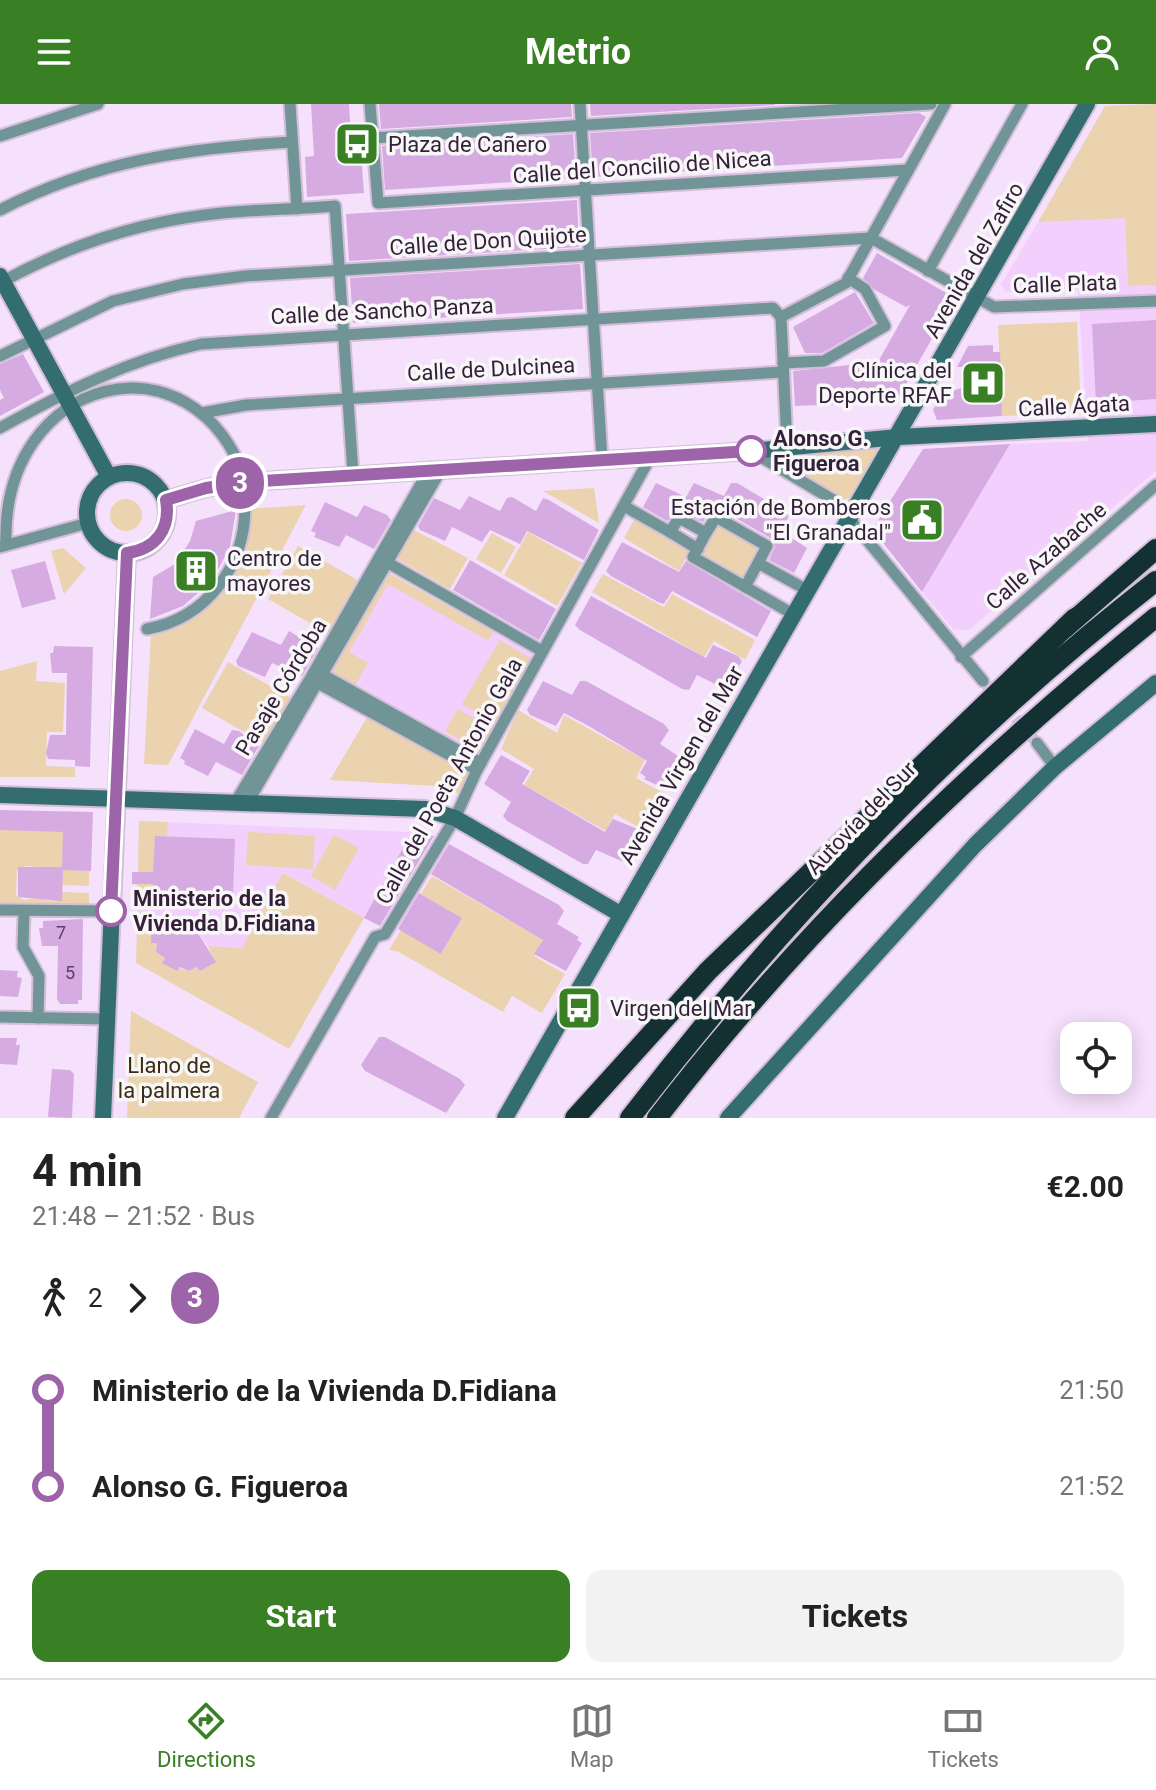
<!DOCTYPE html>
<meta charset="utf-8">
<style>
:root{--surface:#fff;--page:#f2f2f2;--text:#222;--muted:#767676;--line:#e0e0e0;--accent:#397f23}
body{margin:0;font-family:Roboto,sans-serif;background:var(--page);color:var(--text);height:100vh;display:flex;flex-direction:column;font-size:30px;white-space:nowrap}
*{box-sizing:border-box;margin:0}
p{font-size:26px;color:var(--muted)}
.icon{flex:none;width:44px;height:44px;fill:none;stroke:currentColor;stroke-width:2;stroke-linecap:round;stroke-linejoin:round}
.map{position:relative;height:1014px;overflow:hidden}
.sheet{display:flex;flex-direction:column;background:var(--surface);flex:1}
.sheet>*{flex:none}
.badge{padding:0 16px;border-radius:26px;font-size:28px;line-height:52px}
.controls{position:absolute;left:1060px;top:918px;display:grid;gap:16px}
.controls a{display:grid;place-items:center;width:72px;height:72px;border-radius:16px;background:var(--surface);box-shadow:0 4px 20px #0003;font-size:40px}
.map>.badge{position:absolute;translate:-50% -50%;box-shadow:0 0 0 4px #fff}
.legs{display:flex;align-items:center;gap:12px;height:88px;padding:0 32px;font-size:26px}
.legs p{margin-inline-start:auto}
.summary{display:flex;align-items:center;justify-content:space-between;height:136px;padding:0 32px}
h1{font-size:44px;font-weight:700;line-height:60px}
.cta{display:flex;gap:16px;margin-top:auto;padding:16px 32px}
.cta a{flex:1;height:92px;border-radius:16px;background:var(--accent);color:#fff;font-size:32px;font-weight:700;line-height:92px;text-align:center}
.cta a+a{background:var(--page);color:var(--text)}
ul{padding:0 32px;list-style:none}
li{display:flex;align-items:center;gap:28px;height:96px;font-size:30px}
li i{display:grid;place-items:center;width:12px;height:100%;margin:0 10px;background:currentColor}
li i::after{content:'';width:20px;height:20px;margin:-10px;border:6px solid;border-radius:50%;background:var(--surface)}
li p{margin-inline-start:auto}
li:first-child i{background:linear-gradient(#0000 50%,currentColor 0)}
li:last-child i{background:linear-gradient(currentColor 50%,#0000 0)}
header{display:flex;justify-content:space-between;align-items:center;height:104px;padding:0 32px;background:var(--accent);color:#fff;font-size:36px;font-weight:700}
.menu{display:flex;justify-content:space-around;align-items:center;height:112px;border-top:2px solid var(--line);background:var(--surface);font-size:22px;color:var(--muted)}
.menu a{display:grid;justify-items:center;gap:4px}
.menu .on{color:var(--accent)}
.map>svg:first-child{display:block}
.built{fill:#f2cffc}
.green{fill:#ead3ae}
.building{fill:#d6abe1}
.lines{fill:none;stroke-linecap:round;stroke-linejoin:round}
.street-tunnel{stroke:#cfbad5;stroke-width:11;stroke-dasharray:11 5.5;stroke-linecap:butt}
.street-casing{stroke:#d3bed9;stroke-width:15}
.secondary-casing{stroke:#d3bed9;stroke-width:20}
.highway-casing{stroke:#d3bed9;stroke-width:24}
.street{stroke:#719597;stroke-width:11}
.secondary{stroke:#336d6f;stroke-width:16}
.highway{stroke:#133132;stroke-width:20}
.line-1-casing{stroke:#fff;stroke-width:18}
.line-1{stroke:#9e64a9;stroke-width:12}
.stop-1-dot{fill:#fff;stroke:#9e64a9;stroke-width:4}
.labels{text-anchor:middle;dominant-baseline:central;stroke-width:7;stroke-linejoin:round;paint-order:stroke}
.number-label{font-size:18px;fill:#5c4263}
.poi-label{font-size:22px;fill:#341f39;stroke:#f7f7f7;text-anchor:start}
.street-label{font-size:22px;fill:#341f39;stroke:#f7f7f7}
.stop-label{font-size:22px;font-weight:bold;fill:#341f39;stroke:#f7f7f7;text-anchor:start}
.park-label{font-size:22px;fill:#3b2b10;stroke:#f7f7f7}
</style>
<header><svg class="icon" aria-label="menu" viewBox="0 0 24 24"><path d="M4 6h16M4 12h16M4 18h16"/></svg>Metrio<svg class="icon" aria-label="person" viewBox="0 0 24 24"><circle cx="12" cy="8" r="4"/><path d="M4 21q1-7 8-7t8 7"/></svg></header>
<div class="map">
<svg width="1156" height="1014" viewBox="0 0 1156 1014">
<rect width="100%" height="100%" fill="#f6e1fc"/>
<g class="built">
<polygon points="1125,113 1128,182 1156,181 1156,367 969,526 954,526 922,488 1010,340 1088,337 1078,186 1006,188 1001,181 1038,118"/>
<polygon points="388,479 487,535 494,528 538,553 480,655 355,582 368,559 348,548"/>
<polygon points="139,717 412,728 364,814 284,769 242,844 208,842 196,826 179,819 137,821 137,780 145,768 138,768"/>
</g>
<g class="green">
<polygon points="1156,0 1156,181 1128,182 1125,114 1038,118 1105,2"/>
<polygon points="1077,218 1081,309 1002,312 998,221"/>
<polygon points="884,342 854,393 842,396 781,356 784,344"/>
<polygon points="594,384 599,419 543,387"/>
<circle cx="126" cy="411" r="16"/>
<path d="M306,401L168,661L144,660L151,530C215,490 240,486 248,405Z"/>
<polygon points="636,412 692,443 679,467 624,434"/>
<polygon points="716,415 765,442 743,480 694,453"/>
<polygon points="410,424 468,454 450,485 394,453"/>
<polygon points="528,428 582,459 557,502 504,471"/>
<polygon points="492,429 516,443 501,469 476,455"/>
<polygon points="298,442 361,478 331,531 268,495"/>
<polygon points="63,444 86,464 64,490 51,447"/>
<polygon points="385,467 494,528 487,536 388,480 349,548 368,559 355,582 328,568"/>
<polygon points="603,470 664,503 672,490 755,536 745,556 714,537 704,553 592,488"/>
<polygon points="500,536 532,555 495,619 462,600"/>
<polygon points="37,557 36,577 65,579 63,628 47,628 46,662 75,663 75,673 0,673 0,567"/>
<polygon points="228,558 293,595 267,641 202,604"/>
<polygon points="458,605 494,626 480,648 445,627"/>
<polygon points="518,606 557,629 564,611 645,656 636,674 667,691 647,728 615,710 606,727 524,681 534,665 501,645"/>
<polygon points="369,610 472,670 460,690 435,682 330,676"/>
<polygon points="139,717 168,718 167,732 155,732 152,786 137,786 137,780 145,779 145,768 138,768"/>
<polygon points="0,725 63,728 71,766 89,767 89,782 62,781 63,765 26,762 17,766 16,791 24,796 33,794 34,791 50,797 62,793 62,788 89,789 89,803 0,801"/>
<polygon points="248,728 315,732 313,765 246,761"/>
<polygon points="334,731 359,744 335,786 311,772"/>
<polygon points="283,769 364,814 289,945 136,859 137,821 151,822 151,838 157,839 156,848 165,854 162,859 189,867 197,863 200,867 215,858 208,842 242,844"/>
<polygon points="432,772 543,836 534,852 565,870 542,909 512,892 503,908 397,847 389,846 401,826 442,849 462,814 421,790"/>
<polygon points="131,907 258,978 239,1014 127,1014"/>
</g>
<g class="building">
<polygon points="311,0 349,0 352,51 361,50 364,89 307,93 305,53 314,52"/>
<polygon points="379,0 571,0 572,13 381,25"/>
<polygon points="590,0 775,0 775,1 591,12"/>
<polygon points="919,9 926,13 902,54 593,73 590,29"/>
<polygon points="573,30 576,74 385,86 382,42"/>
<polygon points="577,96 579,143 349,157 346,110"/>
<polygon points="877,149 955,194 896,298 795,302 793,267 878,258 910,201 906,203 875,186 863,174"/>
<polygon points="580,160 583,205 353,219 350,174"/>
<polygon points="855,188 874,219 822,249 805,249 793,223"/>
<polygon points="1156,216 1156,295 1096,299 1092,220"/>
<polygon points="993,241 993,248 1000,248 1002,312 937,316 933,306 942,289 966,283 965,263 957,263 968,242"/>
<polygon points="23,250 44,288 0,312 0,296 4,294 0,286 0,260"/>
<polygon points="1010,340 922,488 880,435 875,422 882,410 923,345"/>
<polygon points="656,379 686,393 694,379 724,392 731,379 737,379 784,407 789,412 781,427 807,444 794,469 769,456 775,443 772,435 720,405 711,406 703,418 680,406 667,417 643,403"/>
<polygon points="469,392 500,407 507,394 512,393 536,407 543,394 549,396 599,426 584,456 527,427 520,440 490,426 482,438 452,423 445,437 420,426 418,422 434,394 460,406"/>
<polygon points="325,398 357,413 364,401 387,411 391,416 374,445 346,431 339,443 314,433 316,429 311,427"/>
<polygon points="236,406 230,443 212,477 183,502 150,515 153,473 175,460 190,437 196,417"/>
<polygon points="622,438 679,468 686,457 771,507 757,533 672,487 664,500 658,498 611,472 606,467"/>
<polygon points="470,456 556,505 539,536 453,486"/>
<polygon points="45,457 56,495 22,504 11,466"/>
<polygon points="591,492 706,554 713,541 738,552 742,557 727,586 697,571 689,586 682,585 580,526 575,521"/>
<polygon points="289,527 318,544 302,572 272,559 265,573 238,562 236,557 252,528 281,541"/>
<polygon points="54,542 93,543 90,663 75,662 75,656 48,655 46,649 50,631 66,631 67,569 52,569 50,549 53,549"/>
<polygon points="543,577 572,591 580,577 586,577 664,620 669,626 660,640 687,658 669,687 644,675 646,673 640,669 647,657 587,621 564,609 556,622 530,611 527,606"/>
<polygon points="195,625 224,640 232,626 239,627 259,642 242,671 216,658 208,672 184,660 185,657 180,654"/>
<polygon points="501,651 530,667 522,680 605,728 613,715 640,726 643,732 626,759 596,746 588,760 583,760 507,717 503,712 511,698 484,680"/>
<polygon points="0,706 93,708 91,767 63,766 62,797 18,793 18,763 62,763 63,728 0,726"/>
<polygon points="412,728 434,732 380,822 364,814"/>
<polygon points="155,732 235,735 233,791 221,790 220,795 164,793 165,787 152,786 153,780 132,780 132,768 153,768"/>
<polygon points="449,740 559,801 564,807 557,820 579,833 577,836 582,839 566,867 534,850 543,836 431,770"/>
<polygon points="419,789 462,814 441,850 398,825"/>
<polygon points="83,815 82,896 78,896 78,900 60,900 57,895 58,842 42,842 39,824 43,824 43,817"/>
<polygon points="179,819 196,826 216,858 200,867 197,863 189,867 180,863 177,867 162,859 165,854 156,848 157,839 151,839 151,822"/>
<polygon points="0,866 18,867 17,873 22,874 18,893 0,892"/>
<polygon points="379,933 385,933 460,975 465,981 446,1009 365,967 361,961"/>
<polygon points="0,934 17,934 16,941 20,941 17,961 0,960"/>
<polygon points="52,965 70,966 74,970 72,1014 48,1013"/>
</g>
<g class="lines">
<polyline class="street-tunnel" points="983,577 1037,639"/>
<g class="street-casing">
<g id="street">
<polyline points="290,0 297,105"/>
<polyline points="370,0 378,99 908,66"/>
<polyline points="580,0 602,355"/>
<polyline points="0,32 98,0"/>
<polyline points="373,34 931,0"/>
<path d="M0,106C95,57 187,44 292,38"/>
<polyline points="928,167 1022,0"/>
<path d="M0,179C63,144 133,120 205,111C247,105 292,106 335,102L353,370"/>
<polyline points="0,252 113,197 183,180 245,172 871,134 994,203 1156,197"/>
<polyline points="783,259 824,257 885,222 865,185 848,174"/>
<polyline points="202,309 246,301 783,268"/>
<path d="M0,324C65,288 128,256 201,240L773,204L781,213"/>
<polyline points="787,341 781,213 846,179 945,0"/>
<polyline points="751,347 835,397 983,577"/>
<polyline points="624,402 670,428 679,414 706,429 716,413 767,442 758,459 807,486"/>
<polyline points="670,428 698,445"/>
<polyline points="706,429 693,453 793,510"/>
<path d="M6,441C0,271 194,223 246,378"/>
<polyline points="0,443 88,419"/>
<polyline points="383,456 542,547"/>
<polyline points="745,483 758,459"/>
<path d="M147,525C207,514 245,462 245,403"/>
<polyline points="961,553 1156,381"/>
<polyline points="316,567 481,659"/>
<polyline points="312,576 477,666"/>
<polyline points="1037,639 1055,663"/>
<polyline points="236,697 310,575 430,364"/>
<polyline points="248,698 442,364"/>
<polyline points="0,806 111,807"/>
<polyline points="24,807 23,843 39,872 38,914"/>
<polyline points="0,913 107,915"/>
<polyline points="271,1014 375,833 385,830 455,714 477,666 651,352"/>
</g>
</g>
<g class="secondary-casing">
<g id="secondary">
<polyline points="0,172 109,373"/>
<circle cx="127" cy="409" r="40"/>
<polyline points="166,396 206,384 246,378 751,347 898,333 1156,320"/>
<polyline points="0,691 425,705 455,714 620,810"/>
<polyline points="103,1014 127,449"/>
<polyline points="505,1014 1087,0"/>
<polyline points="728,1014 975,741 1055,663 1156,579"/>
</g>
</g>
<g class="highway-casing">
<g id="highway">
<polyline points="1065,524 1156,445"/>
<polyline points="575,1014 708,867 1075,514"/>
<path d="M630,1014C782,817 959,630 1156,477"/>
<path d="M657,1014C802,826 972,662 1156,513"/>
</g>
</g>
<use href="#street" class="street"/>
<use href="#secondary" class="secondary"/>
<use href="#highway" class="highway"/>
</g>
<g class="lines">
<g class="line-1-casing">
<path id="line-1" d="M111,807L127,449C156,445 171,425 166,396L206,384L246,378L751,347"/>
</g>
<use href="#line-1" class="line-1"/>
</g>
<defs>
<g id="bus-square" transform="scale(2.3)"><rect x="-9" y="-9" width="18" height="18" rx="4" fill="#397f23" stroke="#f7f7f7"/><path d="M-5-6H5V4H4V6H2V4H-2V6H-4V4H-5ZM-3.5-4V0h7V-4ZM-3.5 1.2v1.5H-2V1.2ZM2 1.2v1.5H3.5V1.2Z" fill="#fff"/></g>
<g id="hospital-square" transform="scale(2.3)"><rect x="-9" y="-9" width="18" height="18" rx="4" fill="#397f23" stroke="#f7f7f7"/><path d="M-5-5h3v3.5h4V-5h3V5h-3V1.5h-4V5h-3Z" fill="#fff"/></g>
<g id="civic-square" transform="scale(2.3)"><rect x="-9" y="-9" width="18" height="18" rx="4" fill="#397f23" stroke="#f7f7f7"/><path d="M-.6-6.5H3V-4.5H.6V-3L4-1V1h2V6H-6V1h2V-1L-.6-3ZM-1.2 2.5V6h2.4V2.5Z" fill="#fff"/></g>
<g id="building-square" transform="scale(2.3)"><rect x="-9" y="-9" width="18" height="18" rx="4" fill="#397f23" stroke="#f7f7f7"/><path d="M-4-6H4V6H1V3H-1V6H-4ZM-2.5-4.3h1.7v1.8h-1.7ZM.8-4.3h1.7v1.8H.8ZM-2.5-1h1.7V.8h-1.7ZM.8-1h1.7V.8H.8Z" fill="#fff"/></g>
</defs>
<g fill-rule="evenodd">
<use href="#bus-square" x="357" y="40"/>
<use href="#hospital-square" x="983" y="279"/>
<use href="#civic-square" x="922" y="416"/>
<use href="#building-square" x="196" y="467"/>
<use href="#bus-square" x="579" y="904"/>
</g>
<g class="stop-1-dot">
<circle cx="751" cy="347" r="14"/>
<circle cx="111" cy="807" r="14"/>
</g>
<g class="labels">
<g class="number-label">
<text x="61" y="828">7</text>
<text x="70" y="868">5</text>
</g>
<g class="poi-label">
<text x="388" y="40">Plaza de Cañero</text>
<text x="952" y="266" text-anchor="end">Clínica del<tspan x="952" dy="25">Deporte RFAF</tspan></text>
<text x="891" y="403" text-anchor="end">Estación de Bomberos<tspan x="891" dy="25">"El Granadal"</tspan></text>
<text x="227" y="454">Centro de<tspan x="227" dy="25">mayores</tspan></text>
<text x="610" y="904">Virgen del Mar</text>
</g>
<g class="street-label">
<text transform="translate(642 63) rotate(-4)">Calle del Concilio de Nicea</text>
<text transform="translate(488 137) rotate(-4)">Calle de Don Quijote</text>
<text transform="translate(974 156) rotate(-60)">Avenida del Zafiro</text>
<text transform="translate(1065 180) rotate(-2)">Calle Plata</text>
<text transform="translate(382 207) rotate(-3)">Calle de Sancho Panza</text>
<text transform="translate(491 265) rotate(-3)">Calle de Dulcinea</text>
<text transform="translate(1074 302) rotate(-3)">Calle Ágata</text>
<text transform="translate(1046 452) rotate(-41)">Calle Azabache</text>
<text transform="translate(281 583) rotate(-59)">Pasaje Córdoba</text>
<text transform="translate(681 661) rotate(-60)">Avenida Virgen del Mar</text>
<text transform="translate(449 677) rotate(-61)">Calle del Poeta Antonio Gala</text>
<text transform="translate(861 714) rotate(-46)">Autovía del Sur</text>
</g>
<g class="stop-label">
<text x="773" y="334">Alonso G.<tspan x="773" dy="25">Figueroa</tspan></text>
<text x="133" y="794">Ministerio de la<tspan x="133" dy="25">Vivienda D.Fidiana</tspan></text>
</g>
<g class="park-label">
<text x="169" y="961">Llano de<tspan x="169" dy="25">la palmera</tspan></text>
</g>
</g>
</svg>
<div class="controls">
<a><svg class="icon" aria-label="locate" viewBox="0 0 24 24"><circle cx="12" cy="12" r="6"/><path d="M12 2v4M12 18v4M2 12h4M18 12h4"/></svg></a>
</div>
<b class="badge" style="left:240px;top:379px;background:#9e64a9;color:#fff">3</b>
</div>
<section class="sheet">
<div class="summary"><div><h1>4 min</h1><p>21:48 – 21:52 · Bus</p></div><b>€2.00</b></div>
<div class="legs"><svg class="icon" aria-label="walk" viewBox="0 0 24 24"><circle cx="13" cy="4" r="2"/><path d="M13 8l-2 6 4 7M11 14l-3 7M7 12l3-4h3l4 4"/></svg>2<svg class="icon" aria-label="forward" viewBox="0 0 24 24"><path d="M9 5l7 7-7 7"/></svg><b class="badge" style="background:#9e64a9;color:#fff">3</b></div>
<ul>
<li><i style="color:#9e64a9"></i><b>Ministerio de la Vivienda D.Fidiana</b><p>21:50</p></li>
<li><i style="color:#9e64a9"></i><b>Alonso G. Figueroa</b><p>21:52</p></li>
</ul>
<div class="cta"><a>Start</a><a>Tickets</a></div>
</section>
<nav class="menu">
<a class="on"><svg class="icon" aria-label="directions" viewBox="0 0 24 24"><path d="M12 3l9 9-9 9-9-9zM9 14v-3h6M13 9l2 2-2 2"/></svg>Directions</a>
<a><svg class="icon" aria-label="map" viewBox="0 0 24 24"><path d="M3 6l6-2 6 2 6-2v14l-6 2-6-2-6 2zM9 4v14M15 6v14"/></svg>Map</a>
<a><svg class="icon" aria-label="tickets" viewBox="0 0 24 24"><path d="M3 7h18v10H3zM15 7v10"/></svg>Tickets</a>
</nav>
